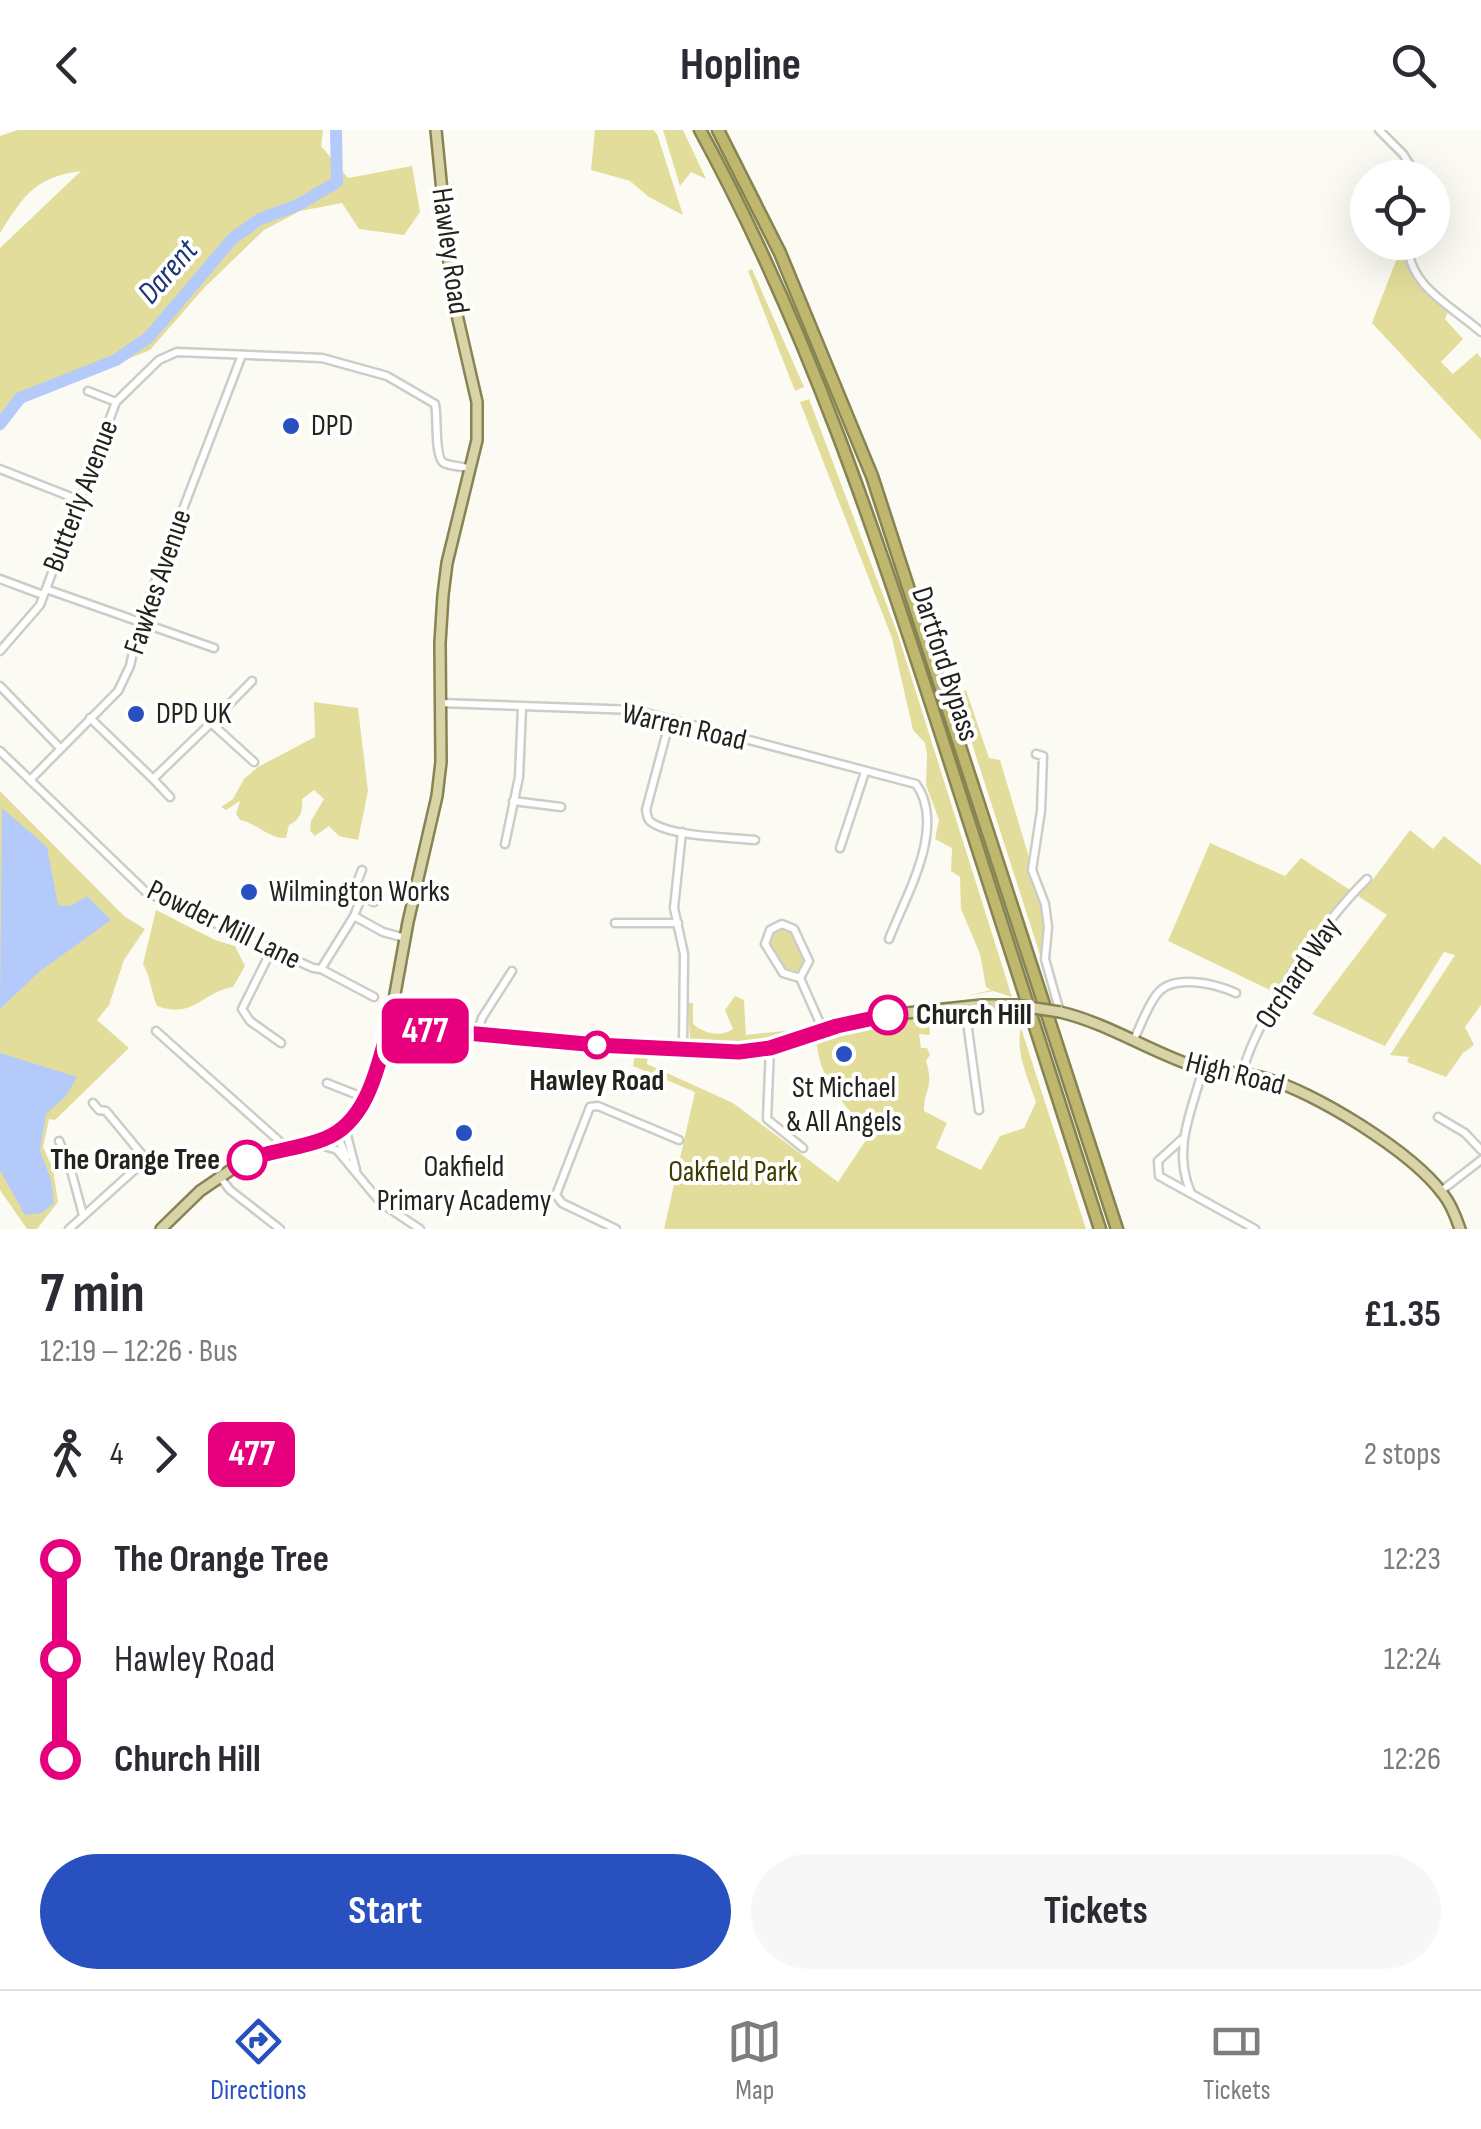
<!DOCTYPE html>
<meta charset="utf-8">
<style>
:root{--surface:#fff;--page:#f7f7f7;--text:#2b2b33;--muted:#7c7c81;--line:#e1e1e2;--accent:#2950bf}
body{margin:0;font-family:"Sofia Sans Condensed",sans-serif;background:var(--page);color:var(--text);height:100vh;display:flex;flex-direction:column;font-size:38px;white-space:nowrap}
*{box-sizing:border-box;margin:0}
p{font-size:32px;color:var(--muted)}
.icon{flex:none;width:55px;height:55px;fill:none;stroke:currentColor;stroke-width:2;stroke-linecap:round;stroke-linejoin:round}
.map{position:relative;height:1099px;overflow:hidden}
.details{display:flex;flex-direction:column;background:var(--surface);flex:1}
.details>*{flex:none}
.badge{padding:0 20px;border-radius:15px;font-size:35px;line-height:65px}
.tools{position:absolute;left:1350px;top:30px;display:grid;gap:20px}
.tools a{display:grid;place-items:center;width:100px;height:100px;border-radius:50%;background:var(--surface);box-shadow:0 10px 40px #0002;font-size:50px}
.map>.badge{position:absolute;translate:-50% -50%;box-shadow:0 0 0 5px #fff}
.legs{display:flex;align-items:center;gap:15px;height:110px;padding:0 40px;font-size:32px}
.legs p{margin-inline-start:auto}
.overview{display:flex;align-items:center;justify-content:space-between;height:170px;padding:0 40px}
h1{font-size:55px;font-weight:700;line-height:75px}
.action{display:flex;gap:20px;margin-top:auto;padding:20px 40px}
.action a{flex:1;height:115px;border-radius:60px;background:var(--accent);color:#fff;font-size:40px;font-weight:700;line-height:115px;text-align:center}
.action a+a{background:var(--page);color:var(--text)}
ul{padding:0 40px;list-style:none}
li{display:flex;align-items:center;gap:35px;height:100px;font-size:38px}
li i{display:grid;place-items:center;width:15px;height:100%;margin:0 12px;background:currentColor}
li i::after{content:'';width:25px;height:25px;margin:-12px;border:8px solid;border-radius:50%;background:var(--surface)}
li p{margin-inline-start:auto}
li:first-child i{background:linear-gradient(#0000 50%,currentColor 0)}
li:last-child i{background:linear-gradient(currentColor 50%,#0000 0)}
header{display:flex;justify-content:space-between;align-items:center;height:130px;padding:0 40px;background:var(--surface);font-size:45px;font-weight:700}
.tab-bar{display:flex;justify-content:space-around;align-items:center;height:140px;border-top:2px solid var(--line);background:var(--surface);font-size:28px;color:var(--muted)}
.tab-bar a{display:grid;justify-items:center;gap:5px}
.tab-bar .active{color:var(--accent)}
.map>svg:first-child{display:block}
.green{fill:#e3dd9b}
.water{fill:#b4cafa}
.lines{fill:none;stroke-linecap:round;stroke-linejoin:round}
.river{stroke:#b4cafa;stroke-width:12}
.minor-casing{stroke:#cdcdc7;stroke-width:11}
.major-casing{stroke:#878352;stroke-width:14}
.highway-casing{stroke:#878352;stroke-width:15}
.minor{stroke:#fff;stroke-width:6}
.major{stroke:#d8d4a7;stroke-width:9}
.highway{stroke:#beb76d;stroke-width:10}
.major-bridge-casing{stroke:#878352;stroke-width:14;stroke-linecap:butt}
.major-bridge{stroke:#d8d4a7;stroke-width:9}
.line-1-casing{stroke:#fff;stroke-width:22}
.line-1{stroke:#e6007e;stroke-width:15}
.poi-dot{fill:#2950bf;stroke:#fffffe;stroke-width:4}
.stop-1-dot{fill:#fff;stroke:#e6007e;stroke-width:5}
.labels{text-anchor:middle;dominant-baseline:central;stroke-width:8;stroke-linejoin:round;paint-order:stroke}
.street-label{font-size:30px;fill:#222220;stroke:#fffffe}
.poi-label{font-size:30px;fill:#222220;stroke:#fffffe;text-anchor:start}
.stop-label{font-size:30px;font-weight:bold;fill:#222220;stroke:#fffffe;text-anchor:start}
.park-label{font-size:30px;fill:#413c03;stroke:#fffffe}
.water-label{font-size:32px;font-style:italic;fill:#1c3579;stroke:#fffffe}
</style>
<header><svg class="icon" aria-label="back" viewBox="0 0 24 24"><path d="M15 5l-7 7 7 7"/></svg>Hopline<svg class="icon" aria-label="search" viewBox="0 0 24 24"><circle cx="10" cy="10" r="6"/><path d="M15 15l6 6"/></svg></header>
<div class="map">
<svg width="1481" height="1099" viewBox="0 0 1481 1099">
<rect width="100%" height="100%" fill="#fbfbf4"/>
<g class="green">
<path d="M18,0H323L321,16L348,48L412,36L420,82L404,105L359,99L342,73L300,81L264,100L204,158L150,220L25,271L0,301V118L81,41C35,47 24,65 0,103V6Z"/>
<polygon points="595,0 653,0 657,4 683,85 649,67 630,51 591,40"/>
<polygon points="663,0 683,0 706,49 691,42 680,56"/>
<path d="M1402,115C1408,146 1421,159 1446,177L1449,180L1445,189L1463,209L1441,232L1453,244L1477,223L1481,228V310L1372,193Z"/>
<polygon points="752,139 804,257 795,261 748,141"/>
<polygon points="809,269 898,505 1012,867 993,861 966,866 991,860 986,857 980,824 961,779 960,747 951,741 952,718 935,709 939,690 926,655 927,625 925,613 913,600 892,508 800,272"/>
<polygon points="966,560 989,628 1000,630 1031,734 1034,755 1045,786 1042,831 956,564"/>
<path d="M314,572L358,578L368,661L358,710L339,706L329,696L315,706L310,701L311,691L324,669L314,660L302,669C303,681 301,689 289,695L286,708C270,709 256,693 240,690L236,684L240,671L226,680L221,677L233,669L244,649L258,637L315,607Z"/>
<polygon points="0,661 124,786 145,799 124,830 109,875 97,890 129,918 55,990 49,989 43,1017 53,1039 58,1072 37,1099 27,1099 0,1060"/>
<polygon points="1410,700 1433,719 1444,706 1481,735 1481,875 1465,897 1474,915 1463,923 1446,947 1407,932 1409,927 1390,925 1455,825 1444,822 1385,916 1312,884 1387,785 1355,764 1368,756"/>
<polygon points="1210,713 1285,746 1301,728 1350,760 1276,863 1168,811"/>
<path d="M156,780L215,810L235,816L245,836L233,857C200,863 195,889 157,876C151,862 151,848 143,834Z"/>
<polygon points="783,798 794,803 806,831 802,840 792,843 781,838 768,812 771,803"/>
<path d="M735,866L744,870L746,905L813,898L752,915L714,916L690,910L688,873H693V894C703,903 721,908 733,899L725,880Z"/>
<path d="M935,885L941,890L929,895L930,905L919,904L921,918H927L930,925L926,931C935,959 923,960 924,981L947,993L936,1018L981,1040L1000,1006L1024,998L1036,972C1028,949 1015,921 1021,898L1086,1099H664L695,962L633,936L635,922L648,923L647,934L733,973L838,1052L870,1004C841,969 821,956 816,909L837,901Z"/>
</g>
<g class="water">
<polygon points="2,678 47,717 58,775 70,776 87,766 111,790 40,841 0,879"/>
<polygon points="0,923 77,947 66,966 46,984 40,1020 51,1050 54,1073 42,1083 25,1085 0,1040"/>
</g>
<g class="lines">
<polyline class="river" points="0,294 20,268 116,230 149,207 233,108 260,89 298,75 337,52 336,0"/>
<g class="minor-casing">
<g id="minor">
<polyline points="1379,0 1403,24 1418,48"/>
<path d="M1408,112C1407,156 1452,176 1481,202"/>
<polyline points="88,261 116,272"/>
<polyline points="0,339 79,370"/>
<polyline points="0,449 43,465"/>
<polyline points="46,459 214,518"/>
<path d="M0,521L40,475L116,272L159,230L177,222L322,228L387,246L435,274C438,287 434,328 444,333C450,336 463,337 470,338"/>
<polyline points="0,556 60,618"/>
<path d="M441,573L635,580L916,654C947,697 906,765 889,809"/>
<polyline points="90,588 153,649 211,593 254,632"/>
<path d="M670,590L646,680C648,688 647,690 654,694C677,707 728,707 755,710"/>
<polyline points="211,593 252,551"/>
<polyline points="0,621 146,762 313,838 321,839 374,867"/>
<polyline points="1036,624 1043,626 1041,681 1032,740 1045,774 1048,797 1045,829 1060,882"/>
<polyline points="153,649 170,667"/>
<polyline points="30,650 118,561 130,536 139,494 242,225"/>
<polyline points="513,671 561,677"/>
<polyline points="682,702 674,778 684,824 683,919"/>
<polyline points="505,714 519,647 522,578"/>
<polyline points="840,718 865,642"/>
<polyline points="362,766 353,762 362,740"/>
<polyline points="354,786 362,766 374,772"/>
<polyline points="615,793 678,793"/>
<polygon points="782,794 794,799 809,831 800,848 783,843 765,814 770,800"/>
<polyline points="272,819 242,879 250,891 281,913"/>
<polyline points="321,839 354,786 383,802 405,808"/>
<polyline points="800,848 823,900"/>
<polyline points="965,877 979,980"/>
<polyline points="156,901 287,1018"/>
<polyline points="477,904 482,888 512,841"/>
<path d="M1134,909C1141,895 1147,877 1157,864C1173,843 1216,854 1236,863"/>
<polyline points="770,918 767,989 803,1018"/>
<path d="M1242,944C1256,887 1325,790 1367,749"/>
<polyline points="327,953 365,968"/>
<polyline points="1438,987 1465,1003 1481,1020"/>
<polyline points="345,998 356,1040"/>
<polyline points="336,1004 347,1027"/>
<polyline points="1181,1010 1158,1031 1159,1046 1255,1099"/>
<polyline points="59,1011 69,1033 83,1085"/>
<polyline points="315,1013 337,1020 381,1073 420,1099"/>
<polyline points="219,1046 230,1060 280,1099"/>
<polyline points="1441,1061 1481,1030"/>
<path d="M1191,1063C1172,1020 1191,983 1203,939"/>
<polyline points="69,1099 141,1034 144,1027 106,981 99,980 93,973"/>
<polyline points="616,1099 562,1073 556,1065 590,977 598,976 679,1010"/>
</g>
</g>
<g class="major-casing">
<g id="major">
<path d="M1060,882C1106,893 1144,918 1188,934C1212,943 1238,941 1264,948C1314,961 1412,1022 1443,1064C1451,1074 1456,1087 1460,1099"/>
<polyline points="389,897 597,915 739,922 789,913 837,896 888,885 982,875 1015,875"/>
<polyline points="161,1099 200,1061 238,1035 270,1021 324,1009 351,993 365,968 389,897 408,792 437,666 441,632 440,513 443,465 447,433 477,310 477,272 452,163 436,0"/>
</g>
</g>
<g class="highway-casing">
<g id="highway">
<path d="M700,0C807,196 877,405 945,617C997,777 1048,938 1100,1099"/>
<polyline points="718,0 780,123 872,346 1117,1099"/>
</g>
</g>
<use href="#minor" class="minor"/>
<use href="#major" class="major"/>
<use href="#highway" class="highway"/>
<g class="major-bridge-casing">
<polyline id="major-bridge" points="1015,875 1060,882"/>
</g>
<use href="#major-bridge" class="major-bridge"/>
</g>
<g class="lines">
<g class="line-1-casing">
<path id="line-1" d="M247,1030C272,1020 299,1019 324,1009C367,993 378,937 389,896L597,915L739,922L770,918L837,896L888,885"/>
</g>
<use href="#line-1" class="line-1"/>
</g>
<g class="poi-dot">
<circle cx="291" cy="296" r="10"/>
<circle cx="136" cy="584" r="10"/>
<circle cx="249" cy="762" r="10"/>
<circle cx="844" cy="924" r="10"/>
<circle cx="464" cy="1003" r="10"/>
</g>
<g class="stop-1-dot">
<circle cx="888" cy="885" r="18"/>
<circle cx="597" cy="915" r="12"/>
<circle cx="247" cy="1030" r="18"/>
</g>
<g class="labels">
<g class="street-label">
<text transform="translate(450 121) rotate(82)">Hawley Road</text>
<text transform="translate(81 366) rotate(-69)">Butterly Avenue</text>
<text transform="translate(158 452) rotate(-71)">Fawkes Avenue</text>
<text transform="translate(945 534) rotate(72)">Dartford Bypass</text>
<text transform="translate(684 597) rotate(13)">Warren Road</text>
<text transform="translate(224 795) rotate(26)">Powder Mill Lane</text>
<text transform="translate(1298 843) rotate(-56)">Orchard Way</text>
<text transform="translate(1235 944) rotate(14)">High Road</text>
</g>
<g class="poi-label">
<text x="311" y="296">DPD</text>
<text x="156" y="584">DPD UK</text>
<text x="269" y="762">Wilmington Works</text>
<text x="844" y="958" text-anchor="middle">St Michael<tspan x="844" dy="34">&amp; All Angels</tspan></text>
<text x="464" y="1037" text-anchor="middle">Oakfield<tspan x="464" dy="34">Primary Academy</tspan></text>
</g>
<g class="stop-label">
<text x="916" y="885">Church Hill</text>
<text x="597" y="951" text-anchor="middle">Hawley Road</text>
<text x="220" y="1030" text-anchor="end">The Orange Tree</text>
</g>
<g class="park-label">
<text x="733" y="1042">Oakfield Park</text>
</g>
<g class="water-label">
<text transform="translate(168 142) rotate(-49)">Darent</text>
</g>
</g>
</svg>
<div class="tools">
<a><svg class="icon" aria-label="locate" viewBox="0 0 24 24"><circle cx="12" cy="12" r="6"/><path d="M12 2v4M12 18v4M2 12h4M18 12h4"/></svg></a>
</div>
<b class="badge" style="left:425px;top:901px;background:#e6007e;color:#fff">477</b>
</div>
<section class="details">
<div class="overview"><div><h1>7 min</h1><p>12:19 – 12:26 · Bus</p></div><b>£1.35</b></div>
<div class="legs"><svg class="icon" aria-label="walk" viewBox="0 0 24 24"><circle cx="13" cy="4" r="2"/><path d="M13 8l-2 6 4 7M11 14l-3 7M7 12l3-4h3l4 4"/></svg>4<svg class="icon" aria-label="forward" viewBox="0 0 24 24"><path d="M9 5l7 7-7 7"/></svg><b class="badge" style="background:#e6007e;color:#fff">477</b><p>2 stops</p></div>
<ul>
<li><i style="color:#e6007e"></i><b>The Orange Tree</b><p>12:23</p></li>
<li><i style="color:#e6007e"></i><span>Hawley Road</span><p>12:24</p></li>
<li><i style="color:#e6007e"></i><b>Church Hill</b><p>12:26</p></li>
</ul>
<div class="action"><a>Start</a><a>Tickets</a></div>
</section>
<nav class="tab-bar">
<a class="active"><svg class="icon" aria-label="directions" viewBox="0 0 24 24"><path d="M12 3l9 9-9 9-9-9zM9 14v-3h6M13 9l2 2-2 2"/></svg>Directions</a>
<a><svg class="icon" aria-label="map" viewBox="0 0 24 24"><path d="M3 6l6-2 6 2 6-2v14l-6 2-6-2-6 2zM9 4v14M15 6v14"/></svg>Map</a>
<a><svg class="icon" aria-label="tickets" viewBox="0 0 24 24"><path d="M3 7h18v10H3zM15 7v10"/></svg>Tickets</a>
</nav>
